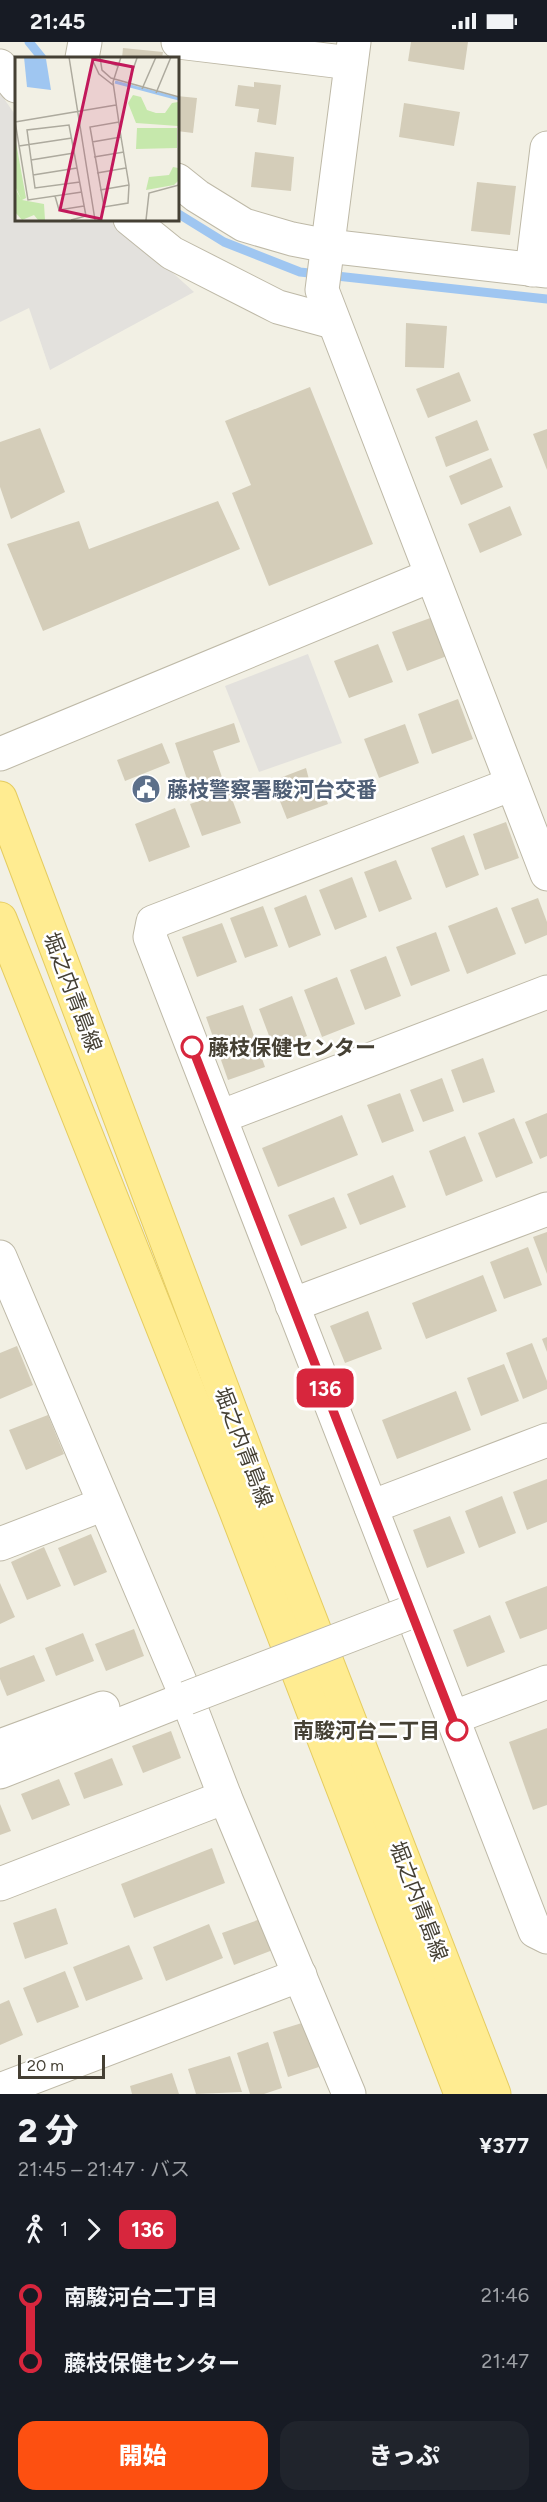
<!DOCTYPE html>
<html lang="ja">
<meta charset="utf-8">
<style>
:root{--surface:#171b24;--page:#20242c;--text:#f1f3f6;--muted:#9ea1a6;--accent:#fd5011}
body{margin:0;font-family:Figtree,"Noto Sans JP",sans-serif;background:var(--page);color:var(--text);height:100vh;display:flex;flex-direction:column;font-size:22px;white-space:nowrap}
*{box-sizing:border-box;margin:0}
p{font-size:20px;color:var(--muted)}
.icon{flex:none;width:33px;height:33px;fill:none;stroke:currentColor;stroke-width:2;stroke-linecap:round;stroke-linejoin:round}
.map{position:relative;height:2052px;overflow:hidden}
.drawer{display:flex;flex-direction:column;background:var(--surface);flex:1}
.drawer>*{flex:none}
.badge{padding:0 12px;border-radius:9px;font-size:21px;line-height:39px}
.scale{position:absolute;left:18px;bottom:15px;width:87px;box-sizing:border-box;padding-left:6px;border:3px solid #454034;border-top:0;font-size:16px;line-height:21px;white-space:nowrap;color:#454034;-webkit-text-stroke:4px #fff;paint-order:stroke}
.map>.badge{position:absolute;translate:-50% -50%;box-shadow:0 0 0 3px #fff}
.legs{display:flex;align-items:center;gap:9px;height:66px;padding:0 18px;font-size:20px}
.legs p{margin-inline-start:auto}
.head{display:flex;align-items:center;justify-content:space-between;height:102px;padding:0 18px}
h1{font-size:33px;font-weight:800;line-height:45px}
.cta{display:flex;gap:12px;margin-top:auto;padding:12px 18px}
.cta a{flex:1;height:69px;border-radius:18px;background:var(--accent);color:#fff;font-size:24px;font-weight:800;line-height:69px;text-align:center}
.cta a+a{background:var(--page);color:var(--text)}
ul{padding:0 18px;list-style:none}
li{display:flex;align-items:center;gap:21px;height:66px;font-size:22px}
li i{display:grid;place-items:center;width:9px;height:100%;margin:0 8px;background:currentColor}
li i::after{content:'';width:15px;height:15px;margin:-8px;border:4px solid;border-radius:50%;background:var(--surface)}
li p{margin-inline-start:auto}
li:first-child i{background:linear-gradient(#0000 50%,currentColor 0)}
li:last-child i{background:linear-gradient(currentColor 50%,#0000 0)}
.status{display:flex;justify-content:space-between;align-items:center;height:42px;padding:0 30px;background:var(--surface);direction:ltr}
.status svg{height:16px;fill:currentColor}
.map>svg:first-child{display:block}
.parking{fill:#e3e1dd}
.lines{fill:none;stroke-linecap:round;stroke-linejoin:round}
.stream{stroke:#9fc6f1;stroke-width:9}
.building{fill:#d4cdb9}
.minor-casing{stroke:#beb9a7;stroke-width:35}
.major-casing{stroke:#e5cc60;stroke-width:35}
.minor{stroke:#fff;stroke-width:33}
.major{stroke:#ffec91;stroke-width:33}
.minor-bridge-casing{stroke:#beb9a7;stroke-width:35;stroke-linecap:butt}
.minor-bridge{stroke:#fff;stroke-width:33}
.line-1-casing{stroke:#fff;stroke-width:14}
.line-1{stroke:#d7263d;stroke-width:9}
.stop-1-dot{fill:#fff;stroke:#d7263d;stroke-width:3}
.labels{text-anchor:middle;dominant-baseline:central;stroke-width:5;stroke-linejoin:round;paint-order:stroke}
.service-label{font-size:21px;font-weight:bold;fill:#4e5e75;stroke:#fff;text-anchor:start}
.street-label{font-size:21px;fill:#454034;stroke:#fff}
.stop-label{font-size:21px;font-weight:bold;fill:#454034;stroke:#fff;text-anchor:start}
.inset-river{fill:none;stroke:#9fc6f1;stroke-width:3}
.inset-road{fill:none;stroke:#adaa9e;stroke-width:1.5}
.view{fill:#c2185b;fill-opacity:0.15;stroke:#c2185b;stroke-width:3}
.inset-edge{fill:none;stroke:#454034;stroke-width:3}
</style>
<div class="status"><b>21:45</b><svg viewBox="0 0 49 12"><path d="M0 12V9h3v3zM5 12V6h3v6zM10 12V3h3v9zM15 12V0h3v12zM26 1h20v11H26zM47 4h2v5h-2z"/></svg></div>
<div class="map">
<svg width="547" height="2052" viewBox="0 0 547 2052">
<rect width="100%" height="100%" fill="#f2f0e4"/>
<g class="parking">
<polygon points="0,51 16,74 16,177 113,177 194,250 50,328 29,266 0,280"/>
<polygon points="308,612 342,701 259,730 225,644"/>
</g>
<g class="lines">
<g class="stream">
<polyline points="29,0 42,16"/>
<polyline points="177,171 224,200 300,230 547,257"/>
</g>
</g>
<g class="building">
<polygon points="411,0 468,0 464,28 408,19"/>
<polygon points="123,6 163,10 162,16 122,16"/>
<polygon points="254,40 281,43 276,83 257,80 259,67 235,64 238,43 254,45"/>
<polygon points="177,54 197,56 193,91 177,89"/>
<polygon points="404,61 460,70 454,104 399,95"/>
<polygon points="255,110 294,115 291,149 251,145"/>
<polygon points="477,140 516,144 510,193 471,189"/>
<polygon points="406,281 447,284 444,326 405,325"/>
<polygon points="459,330 471,359 428,376 416,347"/>
<polygon points="310,345 373,502 269,544 232,451 251,443 225,379"/>
<polygon points="477,378 489,408 446,425 435,395"/>
<polygon points="40,386 65,450 11,477 0,445 0,400"/>
<polygon points="547,387 547,428 533,392"/>
<polygon points="491,416 503,445 461,463 449,434"/>
<polygon points="218,459 240,507 43,589 7,502 79,479 89,507"/>
<polygon points="510,464 522,493 480,511 468,482"/>
<polygon points="433,575 447,614 407,629 392,590"/>
<polygon points="378,602 393,640 349,656 334,619"/>
<polygon points="458,657 473,697 432,712 418,672"/>
<polygon points="234,681 240,700 213,709 223,738 191,749 175,701"/>
<polygon points="405,682 419,721 379,736 364,697"/>
<polygon points="162,701 170,721 125,739 117,718"/>
<polygon points="306,726 312,749 322,746 328,762 287,777 272,739"/>
<polygon points="229,749 241,781 202,794 190,762"/>
<polygon points="175,766 190,805 149,820 135,782"/>
<polygon points="506,780 519,816 485,828 473,792"/>
<polygon points="464,793 479,833 446,846 431,806"/>
<polygon points="396,818 412,857 379,870 364,830"/>
<polygon points="352,835 367,875 335,888 319,848"/>
<polygon points="306,853 321,893 289,906 274,866"/>
<polygon points="538,856 547,880 547,893 525,902 511,866"/>
<polygon points="263,864 278,904 245,916 230,876"/>
<polygon points="497,865 516,912 467,932 448,884"/>
<polygon points="222,881 237,920 197,935 182,895"/>
<polygon points="436,890 450,929 411,944 396,905"/>
<polygon points="386,914 401,954 365,968 350,928"/>
<polygon points="337,935 355,982 322,995 304,948"/>
<polygon points="292,954 307,994 274,1007 259,967"/>
<polygon points="243,963 265,1025 228,1038 206,975"/>
<polygon points="483,1016 495,1050 463,1061 451,1028"/>
<polygon points="442,1036 454,1069 423,1080 410,1048"/>
<polygon points="400,1051 414,1089 382,1101 367,1063"/>
<polygon points="547,1071 547,1114 540,1117 525,1080"/>
<polygon points="342,1073 358,1113 278,1145 262,1106"/>
<polygon points="514,1076 533,1121 496,1136 478,1091"/>
<polygon points="465,1094 483,1139 446,1154 429,1109"/>
<polygon points="393,1133 406,1165 360,1183 347,1152"/>
<polygon points="334,1155 347,1186 301,1204 288,1173"/>
<polygon points="547,1190 547,1232 533,1195"/>
<polygon points="528,1205 542,1243 504,1257 490,1220"/>
<polygon points="483,1233 497,1269 426,1297 412,1261"/>
<polygon points="368,1269 382,1307 345,1321 330,1284"/>
<polygon points="547,1295 547,1310 542,1297"/>
<polygon points="532,1301 547,1339 547,1347 523,1357 506,1311"/>
<polygon points="17,1304 33,1343 0,1357 0,1311"/>
<polygon points="504,1322 519,1359 481,1374 467,1336"/>
<polygon points="456,1349 471,1388 397,1417 382,1378"/>
<polygon points="48,1373 64,1412 26,1428 9,1388"/>
<polygon points="547,1437 547,1480 527,1488 513,1450"/>
<polygon points="502,1454 516,1491 479,1506 465,1469"/>
<polygon points="450,1474 465,1511 427,1526 413,1488"/>
<polygon points="91,1492 107,1530 74,1544 58,1506"/>
<polygon points="44,1505 61,1544 27,1558 11,1520"/>
<polygon points="0,1541 15,1575 0,1582"/>
<polygon points="547,1544 547,1587 520,1597 505,1560"/>
<polygon points="490,1573 505,1610 467,1625 453,1588"/>
<polygon points="134,1587 144,1614 106,1629 95,1602"/>
<polygon points="83,1591 94,1619 56,1634 45,1606"/>
<polygon points="34,1613 45,1639 7,1654 0,1637 0,1626"/>
<polygon points="547,1686 547,1763 533,1768 509,1700"/>
<polygon points="171,1689 181,1716 143,1731 132,1704"/>
<polygon points="112,1716 123,1743 84,1757 74,1731"/>
<polygon points="59,1737 70,1763 32,1778 21,1752"/>
<polygon points="0,1762 11,1789 0,1793"/>
<polygon points="212,1806 225,1841 134,1876 121,1842"/>
<polygon points="56,1866 68,1902 25,1917 13,1881"/>
<polygon points="266,1875 278,1906 234,1923 222,1891"/>
<polygon points="209,1882 223,1916 166,1939 153,1905"/>
<polygon points="129,1903 143,1937 86,1959 73,1925"/>
<polygon points="65,1929 79,1965 37,1981 23,1946"/>
<polygon points="9,1958 23,1993 0,2003 0,1962"/>
<polygon points="305,1980 319,2025 288,2035 273,1990"/>
<polygon points="268,2000 282,2046 264,2052 250,2052 237,2011"/>
<polygon points="230,2014 242,2050 196,2052 188,2027"/>
<polygon points="172,2031 179,2052 132,2052 130,2044"/>
</g>
<g class="lines">
<g class="minor-casing">
<g id="minor">
<polyline points="178,0 351,21"/>
<polyline points="354,0 322,248 547,832"/>
<polyline points="82,16 85,0"/>
<polyline points="0,24 16,44"/>
<polyline points="177,138 197,154 244,183 292,197 328,204 547,229"/>
<polyline points="130,177 172,211 278,265 333,280"/>
<polyline points="532,228 547,106"/>
<polyline points="0,712 430,534"/>
<polyline points="512,742 153,880 150,895 535,1889 547,1895"/>
<polyline points="220,1075 547,950"/>
<polyline points="0,1215 187,1656 225,1755 349,2052"/>
<polyline points="292,1263 547,1167"/>
<polyline points="371,1465 547,1398"/>
<polyline points="0,1502 104,1462"/>
<polyline points="452,1676 547,1640"/>
<polyline points="0,1704 103,1666"/>
<polyline points="0,1730 187,1656"/>
<polyline points="0,1842 225,1755"/>
<polyline points="0,2048 300,1933"/>
</g>
</g>
<g class="major-casing">
<g id="major">
<polyline points="0,756 264,1458 494,2052"/>
<polyline points="0,877 236,1469 461,2052"/>
</g>
</g>
<use href="#minor" class="minor"/>
<use href="#major" class="major"/>
<g class="minor-bridge-casing">
<polyline id="minor-bridge" points="187,1656 411,1570"/>
</g>
<use href="#minor-bridge" class="minor-bridge"/>
</g>
<g class="lines">
<g class="line-1-casing">
<polyline id="line-1" points="192,1005 457,1688"/>
</g>
<use href="#line-1" class="line-1"/>
</g>
<defs>
<g id="civic-disc" transform="scale(1.5)"><circle r="9.5" fill="#5c6f8a" stroke="#fff"/><path d="M-.6-6.5H3V-4.5H.6V-3L4-1V1h2V6H-6V1h2V-1L-.6-3ZM-1.2 2.5V6h2.4V2.5Z" fill="#fff"/></g>
</defs>
<g fill-rule="evenodd">
<use href="#civic-disc" x="146" y="747"/>
</g>
<g class="stop-1-dot">
<circle cx="192" cy="1005" r="10"/>
<circle cx="457" cy="1688" r="10"/>
</g>
<g class="labels">
<g class="service-label">
<text x="167" y="747">藤枝警察署駿河台交番</text>
</g>
<g class="street-label">
<text transform="translate(73 950) rotate(69)">堀之内青島線</text>
<text transform="translate(244 1405) rotate(69)">堀之内青島線</text>
<text transform="translate(419 1859) rotate(69)">堀之内青島線</text>
</g>
<g class="stop-label">
<text x="208" y="1005">藤枝保健センター</text>
<text x="440" y="1688" text-anchor="end">南駿河台二丁目</text>
</g>
</g>
<g transform="translate(15 15)">
<rect width="164" height="164" fill="#f2f0e4"/>
<path d="M118,38L126,40L132,53L141,56H150L157,46L163,45V69L121,66L113,46ZM122,71H162V91L121,92ZM0,80L11,141L7,143L29,147L30,163H23L19,158L7,163L0,155V131L6,142L0,129ZM158,110L163,111V124L159,128L131,133L134,120L154,118Z" fill="#c6e8ac"/>
<path d="M9,0L31,2L36,33L12,30Z" fill="#9fc6f1"/>
<path class="inset-river" d="M100,25L164,42"/>
<path class="inset-road" d="M54,0L80,163M76,0L84,17L98,28M85,0L87,13L96,21L164,40M84,2L103,9M113,27L122,1M127,32L141,0M141,36L156,0M0,64L13,143L67,135M0,65L101,48M104,65L75,70L89,150L113,146L114,128L106,80L98,25L106,0M77,85L106,80M4,89L57,81M79,100L109,95M16,103L59,96M82,116L111,111M18,118L62,111M85,133L114,128M40,139L44,153L69,149M56,163L71,159L65,127L54,68L12,73L20,131L65,125M131,163L134,136L164,128"/>
<path class="view" d="M78,2L118,10L86,162L45,153Z"/>
<rect width="164" height="164" class="inset-edge"/>
</g>
</svg>
<div class="scale">20 m</div>
<b class="badge" style="left:325px;top:1346px;background:#d7263d;color:#fff">136</b>
</div>
<section class="drawer">
<div class="head"><div><h1>2 分</h1><p>21:45 – 21:47 · バス</p></div><b>¥377</b></div>
<div class="legs"><svg class="icon" aria-label="walk" viewBox="0 0 24 24"><circle cx="13" cy="4" r="2"/><path d="M13 8l-2 6 4 7M11 14l-3 7M7 12l3-4h3l4 4"/></svg>1<svg class="icon" aria-label="forward" viewBox="0 0 24 24"><path d="M9 5l7 7-7 7"/></svg><b class="badge" style="background:#d7263d;color:#fff">136</b></div>
<ul>
<li><i style="color:#d7263d"></i><b>南駿河台二丁目</b><p>21:46</p></li>
<li><i style="color:#d7263d"></i><b>藤枝保健センター</b><p>21:47</p></li>
</ul>
<div class="cta"><a>開始</a><a>きっぷ</a></div>
</section>
